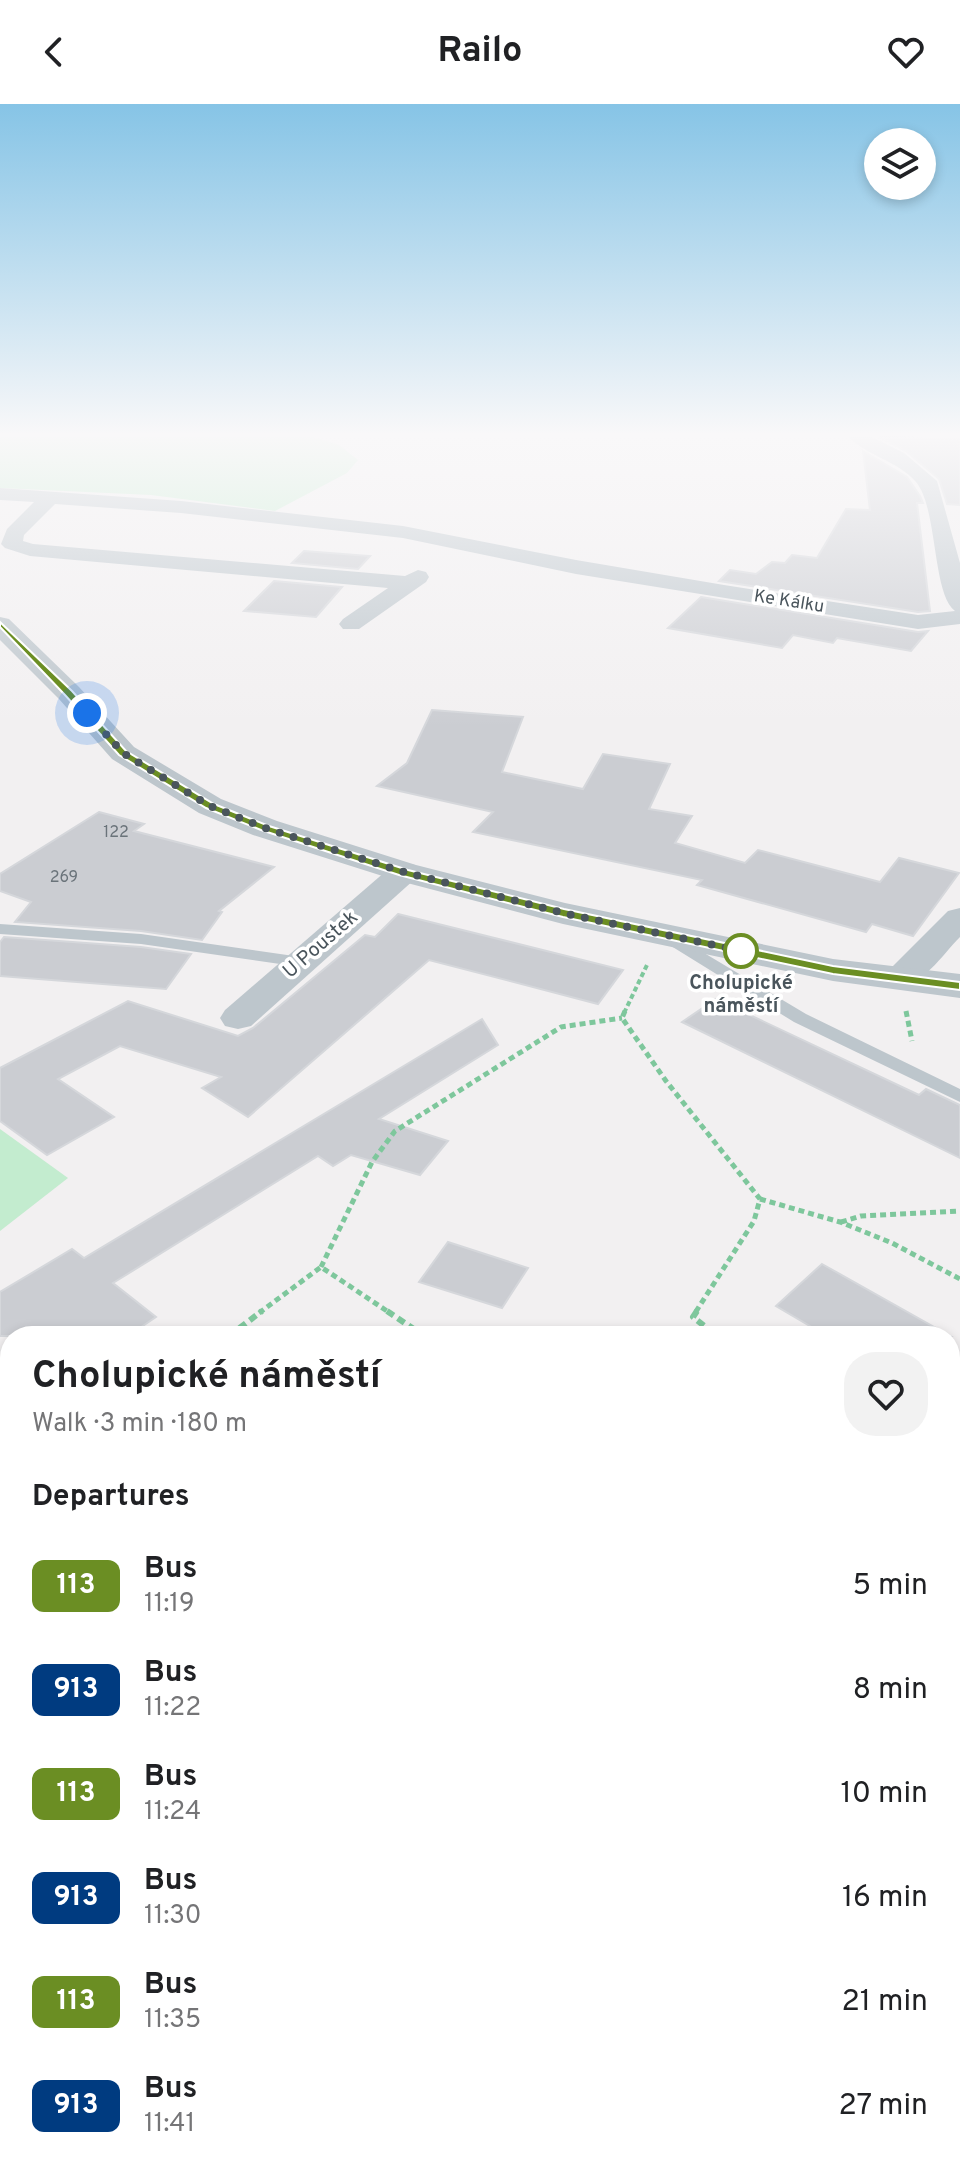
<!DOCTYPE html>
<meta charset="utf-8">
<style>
:root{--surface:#fff;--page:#f2f2f2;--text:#202124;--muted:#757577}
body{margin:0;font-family:Overpass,sans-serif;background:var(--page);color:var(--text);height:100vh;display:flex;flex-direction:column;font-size:30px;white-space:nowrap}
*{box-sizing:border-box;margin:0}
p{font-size:26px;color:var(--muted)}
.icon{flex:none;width:44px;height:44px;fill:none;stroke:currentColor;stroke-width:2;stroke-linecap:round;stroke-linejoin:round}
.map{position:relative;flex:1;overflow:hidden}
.panel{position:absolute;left:0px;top:1222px;width:960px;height:848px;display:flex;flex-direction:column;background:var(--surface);border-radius:32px 32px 0 0;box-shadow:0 4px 12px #0003}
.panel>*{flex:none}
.badge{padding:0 16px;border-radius:12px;font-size:28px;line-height:52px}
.controls{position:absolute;left:864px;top:24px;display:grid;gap:16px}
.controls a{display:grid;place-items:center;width:72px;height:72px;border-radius:50%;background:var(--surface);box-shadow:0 4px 12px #0003;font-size:40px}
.you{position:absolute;width:40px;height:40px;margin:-20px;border:6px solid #fff;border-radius:50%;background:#1a73e8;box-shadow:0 0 0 12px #1a73e833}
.map>.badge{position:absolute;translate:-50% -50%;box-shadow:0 0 0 4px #fff}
h2{padding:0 32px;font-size:30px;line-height:72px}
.round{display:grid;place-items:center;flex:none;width:84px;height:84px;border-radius:32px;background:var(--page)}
.headline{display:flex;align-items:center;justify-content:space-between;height:136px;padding:0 32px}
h1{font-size:38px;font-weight:700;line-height:60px}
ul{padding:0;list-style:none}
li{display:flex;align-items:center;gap:24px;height:104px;padding:0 32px}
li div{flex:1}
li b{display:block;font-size:30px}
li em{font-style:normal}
li .badge{min-width:88px;font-weight:700;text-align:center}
header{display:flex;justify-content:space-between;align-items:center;height:104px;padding:0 32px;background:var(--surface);font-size:36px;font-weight:700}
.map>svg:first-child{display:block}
.green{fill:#c3eccf}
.building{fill:#cbcdd2;stroke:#d5d7db;stroke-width:2}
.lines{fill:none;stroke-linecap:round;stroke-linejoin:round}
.path-far3{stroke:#7ec79c;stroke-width:4;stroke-dasharray:5 3;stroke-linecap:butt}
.path-far2{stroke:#7ec79c;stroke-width:5;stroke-dasharray:6 4;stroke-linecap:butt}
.path-far1{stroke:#7ec79c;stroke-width:6;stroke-dasharray:8 5;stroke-linecap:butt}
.path{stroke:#7ec79c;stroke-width:8;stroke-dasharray:10 6;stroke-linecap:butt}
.service{fill:#bdc6cc;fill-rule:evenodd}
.minor{fill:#bdc6cc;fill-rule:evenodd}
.tertiary{fill:#bdc6cc;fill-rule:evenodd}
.line{fill:#6b8e23;stroke:#fff;stroke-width:2}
.walk{stroke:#4a555c;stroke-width:8;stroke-dasharray:0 14.4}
.stop-dot{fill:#fff;stroke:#6b8e23;stroke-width:4}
.labels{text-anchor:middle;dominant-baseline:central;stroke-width:7;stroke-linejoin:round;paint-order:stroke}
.number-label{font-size:16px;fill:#6a737a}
.far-street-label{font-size:18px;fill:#4a555c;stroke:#fff}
.street-label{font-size:20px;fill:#4a555c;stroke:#fff}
.stop-label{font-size:20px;font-weight:bold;fill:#4a555c;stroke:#fff}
</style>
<header><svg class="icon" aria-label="back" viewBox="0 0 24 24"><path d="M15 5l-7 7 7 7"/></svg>Railo<svg class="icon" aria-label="heart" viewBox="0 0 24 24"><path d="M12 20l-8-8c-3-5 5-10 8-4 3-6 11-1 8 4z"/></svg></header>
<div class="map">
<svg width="960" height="2070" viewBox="0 0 960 2070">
<rect width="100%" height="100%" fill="#f2f0f1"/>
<g class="green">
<polygon points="0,333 314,333 339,341 358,356 347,369 275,407 151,391 0,384"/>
<polygon points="0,1025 68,1074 0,1127"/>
<polygon points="950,1929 960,1930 960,2070 296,2070 297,2060 950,2060"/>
</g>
<g class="building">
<polygon points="879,333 960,335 960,401 947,400 939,375 906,347"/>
<polygon points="863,347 907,373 920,392 923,399 917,399 930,507 918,508 719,477 730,466 756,470 772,458 785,459 792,451 817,454 846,405 870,406"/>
<polygon points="304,447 370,452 358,465 292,459"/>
<polygon points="274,477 342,483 316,513 244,507"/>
<polygon points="701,493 918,528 928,527 911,547 837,534 833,539 793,531 782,544 668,524"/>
<polygon points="432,606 523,613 502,668 583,685 603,650 670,660 649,705 692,712 675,739 745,759 758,746 880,778 899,754 959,769 913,832 872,820 866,828 697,781 702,776 473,728 493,708 377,682 407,659"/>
<polygon points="99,708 144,720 134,727 274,763 219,807 222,808 202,836 141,827 15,818 31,798 0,787 0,770"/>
<polygon points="398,810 623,866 598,900 429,856 248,1013 202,984 221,973 120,942 58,975 114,1013 47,1051 0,1017 0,964 128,897 238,932 253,924 365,831 375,833"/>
<polygon points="4,833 141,843 191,850 166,885 0,872 0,838"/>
<polygon points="716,895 919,991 926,985 960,1001 960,1054 682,918"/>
<polygon points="482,915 498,941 379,1015 448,1037 420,1071 351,1051 333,1062 318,1052 113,1179 156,1213 128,1232 0,1232 0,1188 72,1145 84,1154"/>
<polygon points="448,1138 528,1164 502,1204 419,1178"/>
<polygon points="822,1160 950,1232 827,1232 776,1202"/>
</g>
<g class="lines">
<polyline class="path-far3" points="624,909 648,859"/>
<g class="path-far2">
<polyline points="625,907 622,914 666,977 760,1095 754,1117 695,1209"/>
<polyline points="906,907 912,937"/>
<polyline points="760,1095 840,1118 892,1139 960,1175"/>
<polyline points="841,1118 861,1112 960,1107"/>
<polyline points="321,1163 372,1058 395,1027 561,923 622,914"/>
<polyline points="259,1209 321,1163 390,1209"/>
</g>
<g class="path-far1">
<polyline points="387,1207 424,1232"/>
<polyline points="697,1207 693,1213 717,1232"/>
<polyline points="229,1232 262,1207"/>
<polyline points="0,1366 10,1360"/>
</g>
<polyline class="path" points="526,2070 530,2060"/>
<g class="service">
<polygon points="0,820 141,830 301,853 310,858 301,863 141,840 0,830"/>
<polygon points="669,828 806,910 960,985 960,998 794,918 663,837 661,833 663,829"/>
</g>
<g class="minor">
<path d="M849,333H872L904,349L937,377L960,459V520L918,525L576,470L403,434L181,409L55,400L24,431L23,437L33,440L405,472L418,466L426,468L429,473L426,478L359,525H343L339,520L343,515L388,484L30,452L5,444L1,440L7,425L34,398L0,396V384L181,397L403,422L576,456L724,481L918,511L955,507C932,490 938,404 916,378C898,357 867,352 849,333Z"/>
<polygon points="404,759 415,761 420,768 415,775 251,922 238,925 225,922 220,914 225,906 393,761"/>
<path d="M960,804V833C940,853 918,890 887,882L882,875L887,868L948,807Z"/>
</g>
<polygon class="tertiary" points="0,513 9,515 79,583 134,643 221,695 277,717 416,761 565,799 833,855 960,870 960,894 833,877 563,820 392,775 253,731 199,709 112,655 59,595 0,536"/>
</g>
<linearGradient id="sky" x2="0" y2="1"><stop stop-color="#86c4e6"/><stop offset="0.53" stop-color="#f9f8f9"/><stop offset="1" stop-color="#f9f8f9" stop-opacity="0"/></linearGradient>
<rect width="960" height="623" fill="url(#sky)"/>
<polygon class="line" points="0,518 72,587 126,647 214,700 269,722 408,766 564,805 833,862 960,878 960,886 833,870 563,813 399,771 261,726 206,704 119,651 65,591 0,523"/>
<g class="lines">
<polyline class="walk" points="87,609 123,649 210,702 265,724 404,768 563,809 751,849 741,847"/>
</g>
<circle class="stop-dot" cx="741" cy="847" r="16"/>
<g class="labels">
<g class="number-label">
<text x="116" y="729">122</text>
<text x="64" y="774">269</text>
</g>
<g class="far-street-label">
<text transform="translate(789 498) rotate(9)">Ke Kálku</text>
</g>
<g class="street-label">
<text transform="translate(321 841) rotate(-41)">U Poustek</text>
</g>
<g class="stop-label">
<text x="741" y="880">Cholupické<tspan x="741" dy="23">náměstí</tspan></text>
</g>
</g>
</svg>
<div class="controls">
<a><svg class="icon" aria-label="layers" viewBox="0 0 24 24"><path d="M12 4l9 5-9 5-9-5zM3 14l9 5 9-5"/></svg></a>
</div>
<div class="you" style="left:87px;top:609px"></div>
<section class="panel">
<div class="headline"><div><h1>Cholupické náměstí</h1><p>Walk · 3 min · 180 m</p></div><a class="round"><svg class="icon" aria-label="heart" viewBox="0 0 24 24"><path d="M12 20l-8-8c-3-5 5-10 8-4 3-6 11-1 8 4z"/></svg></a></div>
<h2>Departures</h2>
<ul>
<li><span class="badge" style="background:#6b8e23;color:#fff">113</span><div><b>Bus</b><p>11:19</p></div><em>5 min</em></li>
<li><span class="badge" style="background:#003b80;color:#fff">913</span><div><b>Bus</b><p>11:22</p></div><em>8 min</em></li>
<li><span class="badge" style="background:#6b8e23;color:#fff">113</span><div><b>Bus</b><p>11:24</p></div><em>10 min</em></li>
<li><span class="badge" style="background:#003b80;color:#fff">913</span><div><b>Bus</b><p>11:30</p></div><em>16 min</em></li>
<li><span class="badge" style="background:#6b8e23;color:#fff">113</span><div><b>Bus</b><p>11:35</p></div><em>21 min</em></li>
<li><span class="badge" style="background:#003b80;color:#fff">913</span><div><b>Bus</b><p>11:41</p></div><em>27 min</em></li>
</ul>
</section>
</div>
